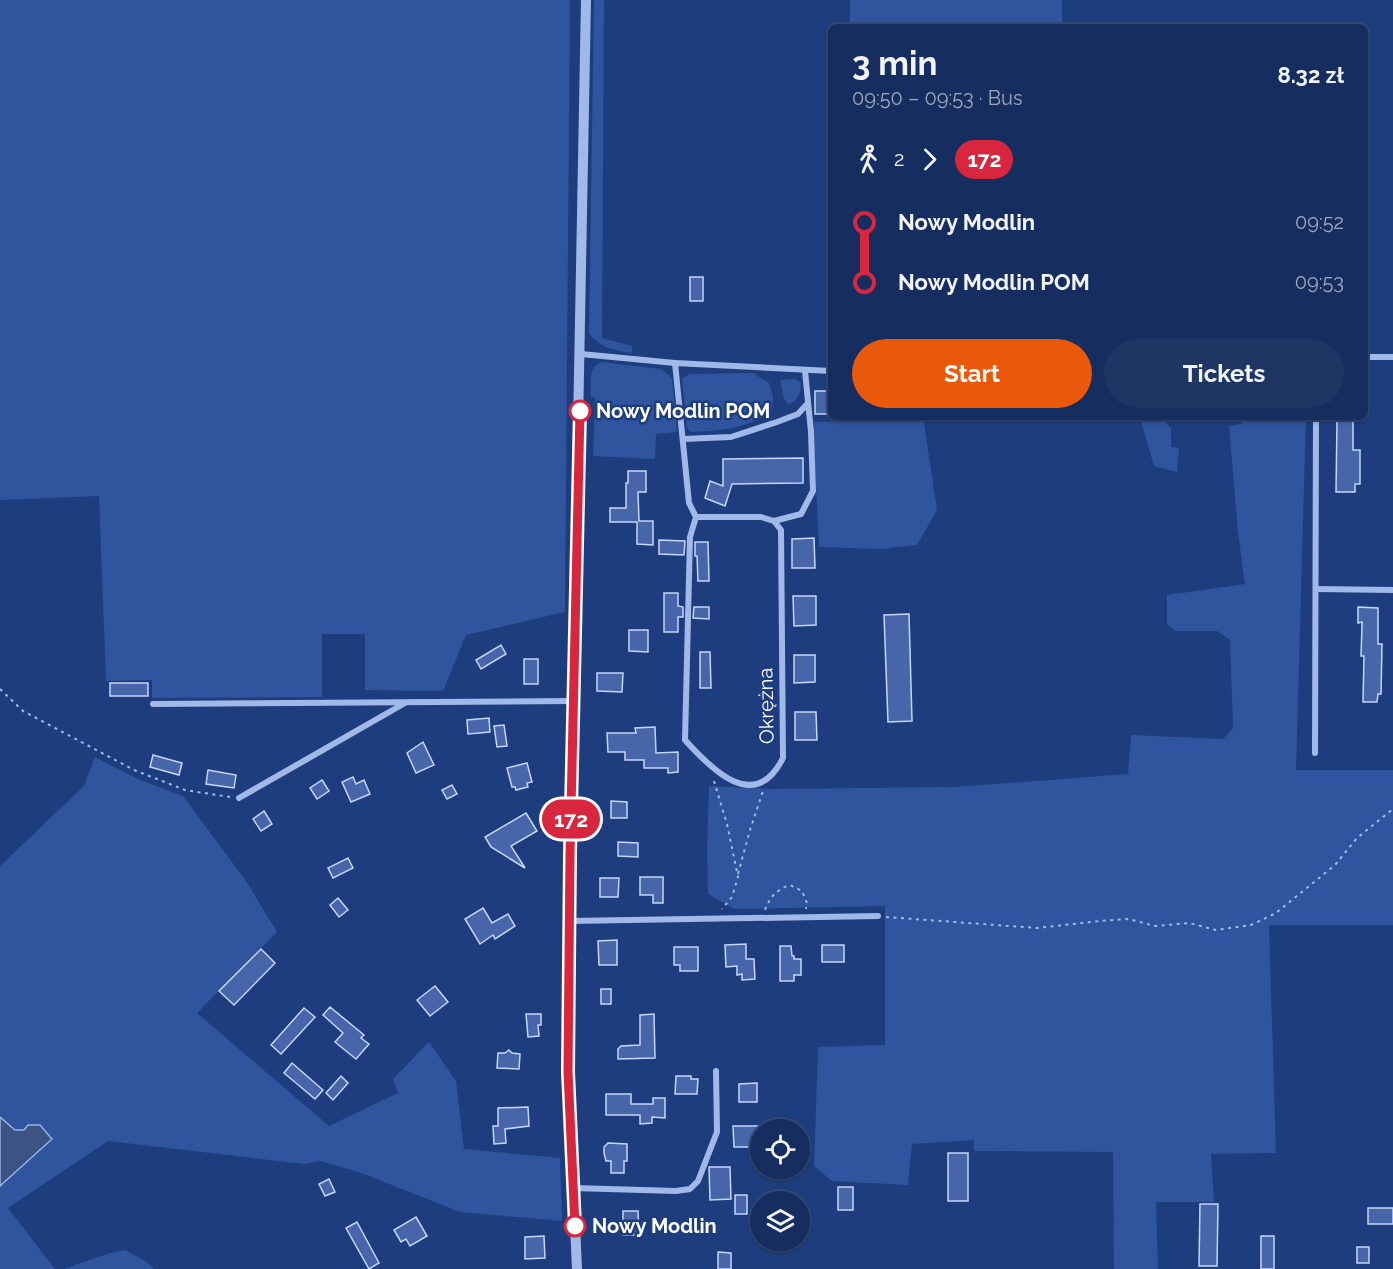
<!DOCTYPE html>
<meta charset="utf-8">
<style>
:root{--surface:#162e5f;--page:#1f3665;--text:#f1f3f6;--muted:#9ea8bd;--line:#354a74;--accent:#ea580c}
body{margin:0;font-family:Raleway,sans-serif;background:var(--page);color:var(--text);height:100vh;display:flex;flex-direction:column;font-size:22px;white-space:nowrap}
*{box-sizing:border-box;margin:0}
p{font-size:20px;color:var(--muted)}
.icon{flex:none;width:33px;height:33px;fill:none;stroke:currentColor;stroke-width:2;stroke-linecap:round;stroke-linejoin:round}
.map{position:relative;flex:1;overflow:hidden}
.sheet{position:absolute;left:828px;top:24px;width:540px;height:396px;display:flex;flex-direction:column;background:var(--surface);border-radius:9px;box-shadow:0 2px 4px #0004,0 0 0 2px var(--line)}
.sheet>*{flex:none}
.badge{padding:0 12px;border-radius:20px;font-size:21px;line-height:39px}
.fabs{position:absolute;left:750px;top:1119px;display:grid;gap:12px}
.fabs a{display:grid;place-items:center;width:60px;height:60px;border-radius:50%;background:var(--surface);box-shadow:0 2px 4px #0004,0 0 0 2px var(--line);font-size:30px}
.map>.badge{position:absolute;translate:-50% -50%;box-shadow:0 0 0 3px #fff}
.legs{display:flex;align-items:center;gap:9px;height:66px;padding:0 24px;font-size:20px}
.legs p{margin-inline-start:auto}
.overview{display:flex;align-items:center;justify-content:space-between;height:102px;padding:0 24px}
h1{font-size:33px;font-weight:700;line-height:45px}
.cta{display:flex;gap:12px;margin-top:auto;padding:12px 24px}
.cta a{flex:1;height:69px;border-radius:36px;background:var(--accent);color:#fff;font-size:24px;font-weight:700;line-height:69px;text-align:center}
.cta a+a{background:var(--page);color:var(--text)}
ul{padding:0 24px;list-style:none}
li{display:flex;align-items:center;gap:21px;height:60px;font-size:22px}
li i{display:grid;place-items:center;width:9px;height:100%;margin:0 8px;background:currentColor}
li i::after{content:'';width:15px;height:15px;margin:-8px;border:4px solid;border-radius:50%;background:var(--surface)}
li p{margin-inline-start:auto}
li:first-child i{background:linear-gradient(#0000 50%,currentColor 0)}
li:last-child i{background:linear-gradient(currentColor 50%,#0000 0)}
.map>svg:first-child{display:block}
.green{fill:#30549d}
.water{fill:#3c5384;stroke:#94b2ea;stroke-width:1.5}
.building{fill:#4666a9;stroke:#c5d6f6;stroke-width:1.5}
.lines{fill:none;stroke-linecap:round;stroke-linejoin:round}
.path{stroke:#a1b9e8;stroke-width:2;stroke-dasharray:3 4.5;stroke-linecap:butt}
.minor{stroke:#a1b9e8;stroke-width:6}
.tertiary{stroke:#a1b9e8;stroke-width:10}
.line-1-casing{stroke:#fff;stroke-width:14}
.line-1{stroke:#d7263d;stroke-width:9}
.stop-1-dot{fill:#fff;stroke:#d7263d;stroke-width:3}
.labels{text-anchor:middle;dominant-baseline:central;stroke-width:5;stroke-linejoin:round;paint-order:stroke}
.stop-label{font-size:20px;font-weight:bold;fill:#fff;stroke:#1d3d7f;text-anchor:start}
.street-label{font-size:20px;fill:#fff;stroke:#1d3d7f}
</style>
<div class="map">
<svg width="1393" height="1269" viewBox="0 0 1393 1269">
<rect width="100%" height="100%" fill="#1d3d7f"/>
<g class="green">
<polygon points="0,0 570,0 565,612 466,635 443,691 365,690 365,634 322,634 322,697 152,698 152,680 106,681 99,496 0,500"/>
<path d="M594,0H604L602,338L632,346V353C614,350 600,348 589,333Z"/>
<rect x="850" y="0" width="212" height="27"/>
<path d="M602,362L661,369L672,378L677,432L656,434L655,459L593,456L595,398L591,397C591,383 587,367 602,362Z"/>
<path d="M753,373L769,383L773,396L772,410C749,429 720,431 691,432L687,428L682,378L690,374Z"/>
<path d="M795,379L801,383C800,395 799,400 788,404L784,399L780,380Z"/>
<polygon points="875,417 923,417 937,510 917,545 881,549 819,547 813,428 815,422 875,421"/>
<polygon points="1140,417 1161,417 1171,428 1171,447 1179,448 1177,472 1154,466"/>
<polygon points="1242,417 1306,417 1296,770 1393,770 1393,925 1269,925 1276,1153 1211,1154 1214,1202 1156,1202 1158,1269 1114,1269 1113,1152 974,1151 974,1140 912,1144 908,1185 832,1181 814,1166 818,1047 885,1045 885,906 734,909 708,894 707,849 709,786 771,789 955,787 1128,774 1131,735 1223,739 1233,728 1230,640 1217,631 1175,631 1167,624 1167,595 1245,584 1238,533 1229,426 1241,424"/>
<polygon points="95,757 138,779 183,796 246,881 277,932 197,1013 329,1126 398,1093 393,1079 429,1042 456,1081 464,1149 560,1158 562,1221 460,1212 364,1174 321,1161 304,1164 108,1141 8,1208 55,1269 0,1269 0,1186 6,1180 24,1130 15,1130 0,1117 0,866 84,786"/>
<polygon points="125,1250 147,1262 154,1269 64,1269 110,1253"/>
</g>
<polygon class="water" points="0,1117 15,1130 24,1130 28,1125 40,1125 52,1139 0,1186"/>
<g class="building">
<rect x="690" y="277" width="13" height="24"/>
<rect x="815" y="391" width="16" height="23"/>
<polygon points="1337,421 1353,421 1353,450 1360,450 1360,484 1355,484 1355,492 1336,492"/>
<polygon points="803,458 803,483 732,484 725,506 705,498 710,481 723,486 723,459"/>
<polygon points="628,471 646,471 646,492 638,492 639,521 653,521 653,545 637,544 637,522 610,522 610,508 626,508 626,483 628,483"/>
<polygon points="814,538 815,568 792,568 792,539"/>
<polygon points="659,540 685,541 684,555 659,554"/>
<polygon points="695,542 708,542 709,581 698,581 697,556 695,556"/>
<polygon points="664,593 678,593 678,606 683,607 683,617 678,617 678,632 664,632"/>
<polygon points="793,596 816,596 816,625 794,626"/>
<polygon points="694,607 709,607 709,619 693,618"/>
<polygon points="1358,607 1378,608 1378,644 1382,644 1381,694 1378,694 1377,702 1363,702 1364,656 1361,656 1362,626 1362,622 1358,623"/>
<polygon points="909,614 912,721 888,722 884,615"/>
<polygon points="629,630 648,630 648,652 629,651"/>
<polygon points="501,645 506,654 481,669 476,660"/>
<polygon points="700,652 710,652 711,688 700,688"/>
<polygon points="794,655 815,655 815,682 794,683"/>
<rect x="524" y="659" width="14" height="25"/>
<polygon points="597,673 623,673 622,692 597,691"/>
<rect x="110" y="683" width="38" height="13"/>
<polygon points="795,712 816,712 817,740 795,740"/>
<polygon points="489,718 490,732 468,734 467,720"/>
<polygon points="504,725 507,746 497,747 494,726"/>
<polygon points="655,727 656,753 678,752 678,772 668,773 668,768 644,768 644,760 625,760 625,752 608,752 607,733 636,733 635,728"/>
<polygon points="423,742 434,765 416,773 407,753"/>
<polygon points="153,755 182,763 179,775 150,767"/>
<polygon points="527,763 532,782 527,783 528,787 516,790 515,787 512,787 507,768"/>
<polygon points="208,770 236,775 234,788 206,784"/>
<polygon points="353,777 356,784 364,780 370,794 351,802 342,782"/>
<polygon points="322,780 329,791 317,799 310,788"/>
<polygon points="452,785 457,794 447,799 442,790"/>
<polygon points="611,801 627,802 627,818 611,818"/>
<polygon points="264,811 272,824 261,831 253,819"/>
<polygon points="526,813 537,831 511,846 525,868 491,847 485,837"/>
<polygon points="618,842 638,843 638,857 618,856"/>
<polygon points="348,858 353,868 333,878 328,868"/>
<polygon points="640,877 663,877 663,903 653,903 653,895 640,895"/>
<polygon points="600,878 619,878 618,897 600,897"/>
<polygon points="338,898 348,910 339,917 330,905"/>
<polygon points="483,908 492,923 508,914 515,926 495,939 493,935 480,944 465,919"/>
<polygon points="617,940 617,965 599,965 598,941"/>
<polygon points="746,944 746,959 754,959 755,979 742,980 742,974 737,975 737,966 726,967 725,945"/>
<rect x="822" y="945" width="22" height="17"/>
<polygon points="780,946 791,946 792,956 794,956 794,959 801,959 801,975 794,975 794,981 780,981"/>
<polygon points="674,947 698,947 698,971 680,971 680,965 674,965"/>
<polygon points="261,949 275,963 234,1005 219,991"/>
<polygon points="435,986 448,1002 430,1016 417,1000"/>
<rect x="601" y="989" width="10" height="15"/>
<polygon points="330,1007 364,1035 361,1038 369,1044 356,1059 335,1042 343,1033 323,1015"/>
<polygon points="304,1008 315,1017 281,1054 271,1045"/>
<polygon points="526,1014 541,1014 541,1025 538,1025 539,1036 528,1037"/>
<polygon points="654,1014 655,1058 618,1059 618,1049 621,1046 640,1045 640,1015"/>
<polygon points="509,1050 512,1053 520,1054 519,1069 497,1068 498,1053 505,1053"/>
<polygon points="292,1063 323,1090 315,1099 284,1073"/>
<polygon points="341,1076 348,1083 333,1100 326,1093"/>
<polygon points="676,1076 691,1076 691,1079 698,1079 697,1094 675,1094"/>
<polygon points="757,1083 757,1102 739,1102 739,1084"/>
<polygon points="606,1094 631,1094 631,1104 653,1104 653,1098 665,1098 665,1118 652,1117 652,1123 640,1124 640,1115 606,1115"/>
<polygon points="528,1107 529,1126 505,1129 506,1143 494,1144 493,1126 498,1126 498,1108"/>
<polygon points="733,1126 758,1126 758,1147 734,1147"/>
<polygon points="608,1143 627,1144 627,1161 624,1161 624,1173 611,1173 611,1161 606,1161 604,1153 604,1147"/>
<rect x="948" y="1153" width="20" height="48"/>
<polygon points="709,1167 730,1167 731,1199 710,1200"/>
<polygon points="329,1179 335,1192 325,1196 319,1184"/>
<rect x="838" y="1187" width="15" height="23"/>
<rect x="735" y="1195" width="12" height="19"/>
<polygon points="1200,1204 1218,1204 1217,1266 1199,1266"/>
<rect x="1368" y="1208" width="25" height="16"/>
<polygon points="623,1211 638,1211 639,1235 623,1235"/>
<polygon points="416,1217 427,1236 410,1246 406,1239 401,1242 394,1230"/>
<polygon points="357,1222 379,1263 369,1269 346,1228"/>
<polygon points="544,1236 545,1258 525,1259 525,1237"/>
<rect x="1261" y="1236" width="13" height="33"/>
<rect x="1357" y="1247" width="12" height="16"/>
<polygon points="718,1252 731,1253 731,1269 718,1269"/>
</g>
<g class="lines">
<g class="path">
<polyline points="0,689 23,711 134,770 185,790 230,797"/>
<polyline points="714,781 727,824 738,877 732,897 722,909"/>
<polyline points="738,874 750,830 763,791"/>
<path d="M765,910C770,897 776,890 790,885L802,891L807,903L806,909"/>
<polyline points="886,917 1037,928 1100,921 1129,919 1155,926 1189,923 1216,930 1251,925 1276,913 1335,865 1357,838 1393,809"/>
</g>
<g class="minor">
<polyline points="581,354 675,363 831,371"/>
<polyline points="1365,357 1393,357"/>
<path d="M675,363L689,503L696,517L690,537L685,740C712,770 755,814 783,758L781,530L774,521L761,517H696"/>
<polyline points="683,439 731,437 777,422 798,414 808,403"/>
<polyline points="774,521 801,514 813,491 811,432 805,371"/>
<polyline points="1316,589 1393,590"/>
<polyline points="153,704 573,701"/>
<polyline points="1315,753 1316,417"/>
<polyline points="239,798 405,703"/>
<polyline points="570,921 878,916"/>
<polyline points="573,1188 676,1191 690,1189 698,1181 717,1132 716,1071"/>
</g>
<polyline class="tertiary" points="577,1269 568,1072 570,854 586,0"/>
</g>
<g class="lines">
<g class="line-1-casing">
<polyline id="line-1" points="575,1226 568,1072 570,854 580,411"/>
</g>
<use href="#line-1" class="line-1"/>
</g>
<g class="stop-1-dot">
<circle cx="580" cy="411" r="10"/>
<circle cx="575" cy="1226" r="10"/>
</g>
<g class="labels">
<g class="stop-label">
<text x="596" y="411">Nowy Modlin POM</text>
<text x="592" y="1226">Nowy Modlin</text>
</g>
<g class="street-label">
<text transform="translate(766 706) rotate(-91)">Okrężna</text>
</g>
</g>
</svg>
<div class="fabs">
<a><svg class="icon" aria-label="locate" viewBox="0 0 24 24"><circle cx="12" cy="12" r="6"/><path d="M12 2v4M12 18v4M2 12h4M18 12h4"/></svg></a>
<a><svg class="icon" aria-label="layers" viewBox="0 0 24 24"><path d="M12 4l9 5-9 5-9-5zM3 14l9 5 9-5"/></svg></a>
</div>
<b class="badge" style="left:571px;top:819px;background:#d7263d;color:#fff">172</b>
<section class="sheet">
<div class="overview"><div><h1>3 min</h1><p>09:50 – 09:53 · Bus</p></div><b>8.32 zł</b></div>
<div class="legs"><svg class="icon" aria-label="walk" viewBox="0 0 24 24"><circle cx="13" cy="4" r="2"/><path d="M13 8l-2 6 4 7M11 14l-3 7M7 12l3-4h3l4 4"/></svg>2<svg class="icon" aria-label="forward" viewBox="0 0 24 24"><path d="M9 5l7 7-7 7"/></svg><b class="badge" style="background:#d7263d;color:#fff">172</b></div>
<ul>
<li><i style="color:#d7263d"></i><b>Nowy Modlin</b><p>09:52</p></li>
<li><i style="color:#d7263d"></i><b>Nowy Modlin POM</b><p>09:53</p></li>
</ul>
<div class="cta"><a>Start</a><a>Tickets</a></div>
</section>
</div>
